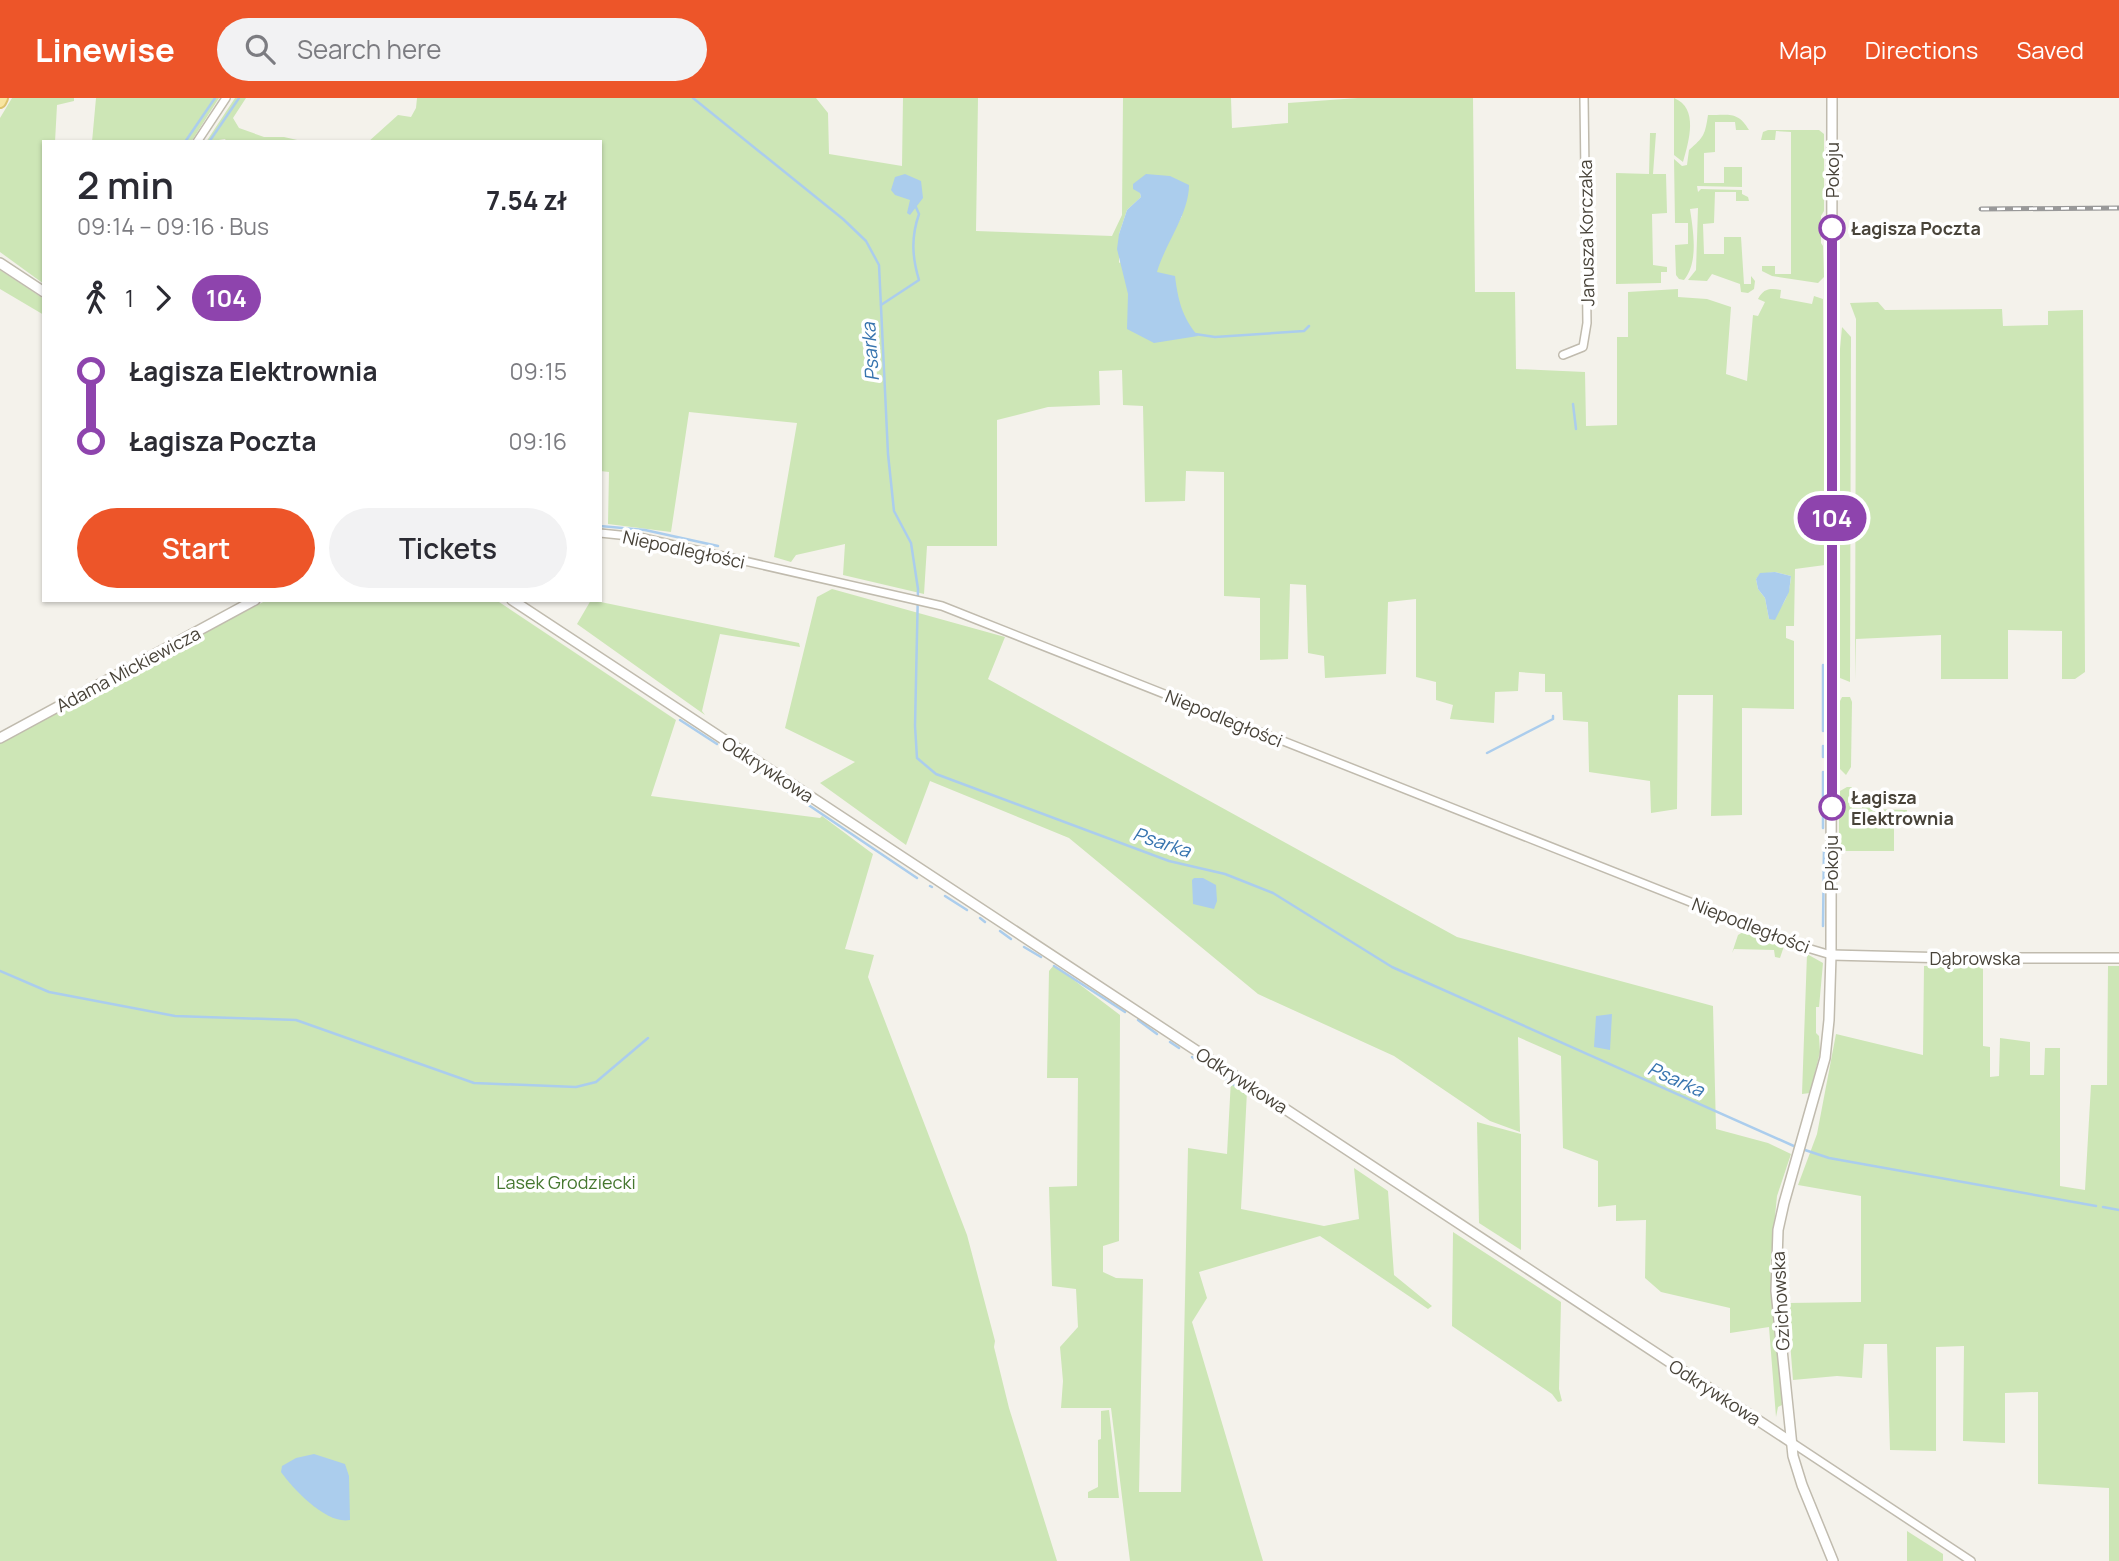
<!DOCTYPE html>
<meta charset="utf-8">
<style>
:root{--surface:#fff;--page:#f2f2f3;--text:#2b2b33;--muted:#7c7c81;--accent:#ed5529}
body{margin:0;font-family:Manrope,sans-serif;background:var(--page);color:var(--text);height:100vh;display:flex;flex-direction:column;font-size:26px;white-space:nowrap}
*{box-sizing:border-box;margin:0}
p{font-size:23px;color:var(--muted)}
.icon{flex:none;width:38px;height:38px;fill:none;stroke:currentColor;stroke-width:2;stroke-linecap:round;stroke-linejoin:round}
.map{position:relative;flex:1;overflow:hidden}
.drawer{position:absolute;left:42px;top:42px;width:560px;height:462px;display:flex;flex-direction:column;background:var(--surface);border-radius:0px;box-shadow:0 2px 5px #0004}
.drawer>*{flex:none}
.badge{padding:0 14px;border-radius:23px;font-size:24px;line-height:46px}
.map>.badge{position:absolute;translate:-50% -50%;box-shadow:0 0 0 4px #fff}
.legs{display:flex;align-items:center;gap:10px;height:77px;padding:0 35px;font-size:23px}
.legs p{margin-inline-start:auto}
.overview{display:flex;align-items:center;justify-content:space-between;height:119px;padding:0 35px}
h1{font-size:38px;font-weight:600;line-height:52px}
.cta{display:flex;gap:14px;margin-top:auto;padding:14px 35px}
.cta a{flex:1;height:80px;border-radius:42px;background:var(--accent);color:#fff;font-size:28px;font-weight:600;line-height:80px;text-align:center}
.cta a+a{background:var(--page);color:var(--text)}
ul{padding:0 35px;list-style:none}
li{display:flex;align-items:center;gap:24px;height:70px;font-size:26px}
li i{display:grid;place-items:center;width:10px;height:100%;margin:0 9px;background:currentColor}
li i::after{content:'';width:18px;height:18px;margin:-9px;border:5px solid;border-radius:50%;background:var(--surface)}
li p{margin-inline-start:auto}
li:first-child i{background:linear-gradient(#0000 50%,currentColor 0)}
li:last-child i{background:linear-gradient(currentColor 50%,#0000 0)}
header{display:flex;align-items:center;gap:42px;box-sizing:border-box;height:98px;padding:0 35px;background:var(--accent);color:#fff}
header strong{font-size:33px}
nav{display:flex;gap:38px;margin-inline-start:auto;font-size:24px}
.search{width:490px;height:63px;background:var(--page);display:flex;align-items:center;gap:18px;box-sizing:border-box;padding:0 24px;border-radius:38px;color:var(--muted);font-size:26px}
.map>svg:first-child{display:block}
.green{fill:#cde6b6;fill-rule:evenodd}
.water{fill:#abcded}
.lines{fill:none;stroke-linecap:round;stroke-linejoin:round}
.stream{stroke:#abcded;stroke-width:2.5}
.minor-casing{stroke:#c0bbae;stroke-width:10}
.tertiary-casing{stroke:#c0bbae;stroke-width:12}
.primary-casing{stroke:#ddc470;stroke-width:14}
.minor{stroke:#fff;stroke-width:7}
.tertiary{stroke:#fff;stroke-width:9}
.primary{stroke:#f8e5a0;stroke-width:10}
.rail-casing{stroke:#999;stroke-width:5}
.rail{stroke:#fff;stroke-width:2.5;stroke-dasharray:8;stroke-linecap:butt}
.line-1-casing{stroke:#fff;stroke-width:16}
.line-1{stroke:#8e44ad;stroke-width:10}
.stop-1-dot{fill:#fff;stroke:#8e44ad;stroke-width:3.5}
.labels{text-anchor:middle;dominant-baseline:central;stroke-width:7;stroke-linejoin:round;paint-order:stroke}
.street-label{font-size:18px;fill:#484339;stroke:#fff}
.stop-label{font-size:18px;font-weight:bold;fill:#484339;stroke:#fff;text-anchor:start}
.park-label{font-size:18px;fill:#45772f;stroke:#fff}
.water-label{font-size:19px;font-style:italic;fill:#3774af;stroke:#fff}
</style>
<header>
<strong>Linewise</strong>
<div class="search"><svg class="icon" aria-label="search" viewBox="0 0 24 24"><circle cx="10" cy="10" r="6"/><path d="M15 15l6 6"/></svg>Search here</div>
<nav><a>Map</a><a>Directions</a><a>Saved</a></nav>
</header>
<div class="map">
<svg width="2119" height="1463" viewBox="0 0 2119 1463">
<rect width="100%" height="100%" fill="#f4f2eb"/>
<g class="green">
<polygon points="12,0 74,0 74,3 57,7 55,44 44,44 44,186 0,154 0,20"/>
<polygon points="96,0 219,0 191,44 92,44"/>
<polygon points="235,0 246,0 233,20 239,30 264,39 284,39 306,44 227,44 225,41 206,44"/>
<path d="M417,0H816L828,15L829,56L902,68L903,0H978L976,133L1112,138L1122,117L1123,0H1231L1232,30L1288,25V5L1358,0H1473L1475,194H1515L1516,271L1585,274L1586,328L1617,327V239H1628V194L1678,191V199L1707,201L1731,209L1726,276L1747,283L1753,217L1758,218L1765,204L1758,201C1764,190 1770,190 1781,192L1780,200L1812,206L1814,198L1823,201L1825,467L1795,471L1794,528H1786V540L1794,543V611L1742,610V717L1711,718L1713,597H1678L1677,711L1651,715L1650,683L1589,674L1588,624L1563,622L1562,594H1545V576L1519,574L1518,593L1495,594L1494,625L1450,621L1453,607L1436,602V584L1416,579V501L1388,504L1386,576L1325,580L1324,558L1308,555L1306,487L1290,486L1288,561L1260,562V500L1224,498V374L1186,373L1185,403L1145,404L1143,308L1123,307L1122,272L1099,273L1100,307L1048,309L997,322V448H927L924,496L843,477L845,446L796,457L791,464L774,459L797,325L689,314L671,434L608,426L609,374L600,373V44H368L398,17L411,19L416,10ZM1140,95L1182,118L1172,135L1119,165V136L1127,112L1141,99ZM1775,474L1791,478C1790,495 1784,510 1769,521L1765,500L1758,491L1756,481L1760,476Z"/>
<path d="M1674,0C1699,10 1689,43 1683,64L1674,57Z"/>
<path d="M1708,17C1729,17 1738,13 1749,32H1736L1735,24H1715V54L1704,55V85H1724V69H1742V89L1697,88L1698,94L1701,91L1742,92V96L1748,99L1749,103H1736V94H1715L1714,125L1703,126L1704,156H1724V139H1741L1744,186H1751V178L1755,183L1754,191L1748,195L1741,194L1740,186L1712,176L1707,183L1688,182L1696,172L1698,110L1690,111C1693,132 1699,164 1684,182L1679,181L1676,177L1675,147L1688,146V125H1675L1674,61L1682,68L1687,67L1689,52C1704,39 1705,37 1708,17Z"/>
<polygon points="1768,32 1819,32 1824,36 1824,113 1821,118 1821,145 1823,148 1824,179 1818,185 1772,178 1762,173 1762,168 1775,168 1775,176 1791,176 1791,34 1776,33 1775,42 1761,42 1763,34"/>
<polygon points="1650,35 1656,35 1653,76 1666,76 1667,115 1652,116 1653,167 1667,169 1667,174 1661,174 1661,185 1616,186 1616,75 1649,76"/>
<polygon points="0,172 44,201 44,217 0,191"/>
<polygon points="1878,204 1885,212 2002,211 2003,228 2048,227 2048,213 2083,212 2085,574 2075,581 2062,581 2062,533 2008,532 2008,581 1941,581 1941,537 1856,541 1855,582 1856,221 1850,205"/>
<polygon points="1842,229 1851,239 1850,584 1840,580 1838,569 1838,273"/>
<polygon points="832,491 1005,539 988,581 1457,839 1713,908 1716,1031 1768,1045 1791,1056 1777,1098 1770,1169 1782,1307 1778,1309 1776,1319 1769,1229 1730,1235 1730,1210 1661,1194 1645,1180 1646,1122 1616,1123 1616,1107 1598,1109 1598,1063 1563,1050 1561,958 1518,939 1520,1034 1490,1023 1394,958 1258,896 1069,740 930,683 906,747 820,685 855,664 785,630 817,499"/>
<polygon points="267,502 496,502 676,622 651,698 820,720 822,718 873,756 845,851 874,857 868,879 967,1137 995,1243 994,1249 1009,1310 1057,1463 0,1463 0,643"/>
<polygon points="591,502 799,545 800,549 720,536 702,613 705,617 577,526"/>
<polygon points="1842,599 1850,599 1852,604 1851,669 1846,677 1839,670 1840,603"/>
<polygon points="1847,689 1852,689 1852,710 1862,710 1863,705 1867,705 1873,711 1907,712 1907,727 1894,728 1894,753 1839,753 1839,710 1843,709 1843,703 1840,702 1840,693"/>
<polygon points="1743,834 1752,835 1784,848 1780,860 1775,859 1774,852 1734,851 1732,855 1738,837"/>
<polygon points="1807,856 1823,865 1819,909 1816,909 1816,935 1819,938 1820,954 1810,995 1802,996"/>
<polygon points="1054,867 1120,917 1119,1143 1103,1148 1103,1174 1116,1180 1143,1181 1139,1394 1181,1394 1188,1050 1227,1056 1231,981 1247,993 1241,1111 1324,1128 1359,1121 1354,1070 1388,1093 1394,1177 1432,1208 1428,1211 1320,1138 1199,1174 1207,1200 1192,1224 1263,1463 1130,1463 1111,1310 1061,1310 1063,1283 1060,1249 1078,1229 1076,1191 1052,1188 1049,1089 1077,1088 1078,980 1047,980 1049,873"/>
<polygon points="1983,867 1983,948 1990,949 1990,979 1999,978 2000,940 2030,944 2030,977 2044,977 2045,950 2060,950 2060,1088 2085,1092 2091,987 2107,987 2108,868 2119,868 2119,1463 2109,1463 2109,1390 2038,1386 2038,1294 2005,1295 2005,1345 1963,1343 1964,1248 1936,1249 1936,1353 1890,1352 1887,1246 1864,1246 1862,1280 1837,1278 1793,1282 1787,1205 1861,1204 1861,1098 1798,1087 1817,1036 1836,936 1923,957 1924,868"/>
<polygon points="1477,1024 1521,1036 1521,1152 1479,1125"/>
<polygon points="1453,1134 1561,1204 1559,1291 1562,1303 1558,1304 1552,1296 1452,1228"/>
<polygon points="1109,1312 1119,1400 1088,1400 1088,1394 1098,1389 1098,1342 1101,1341 1101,1313"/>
<polygon points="1907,1433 1943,1456 1943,1463 1907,1463"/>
</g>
<g class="water">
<polygon points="905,76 921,83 923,100 910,117 907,115 910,102 895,97 891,92 895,79"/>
<path d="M1146,76L1170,78L1189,87C1189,116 1165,146 1157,174L1175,178C1178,202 1182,219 1198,238L1154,245L1127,231L1128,196L1117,151L1119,136L1127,112L1141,99L1140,95L1133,91V86Z"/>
<polygon points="1775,474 1791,478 1789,494 1775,522 1769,521 1765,500 1758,491 1756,481 1760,475"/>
<polygon points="1194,780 1203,780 1216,787 1217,803 1214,811 1193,806 1192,782"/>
<polygon points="1612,916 1610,952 1594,949 1596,918"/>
<path d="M314,1356L345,1366L349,1378L350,1422C327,1427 294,1392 281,1374L282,1368L296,1360Z"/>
</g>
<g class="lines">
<g class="stream">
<polyline points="693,0 843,121 866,143 879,167 888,356 894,413 911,445 918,491 915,628 917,660 936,676 1169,763 1225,776 1273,795 1392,869 1796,1049"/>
<polyline points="185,44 215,0"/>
<polyline points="209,44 239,0"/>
<path d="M881,207L919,182C912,159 911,139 919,116L915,107"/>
<polyline points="1195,236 1215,239 1304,233 1309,228"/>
<polyline points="1573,306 1576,331"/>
<polyline points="600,428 645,432 718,448"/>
<polyline points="1823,567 1823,633"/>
<polyline points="680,622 717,646"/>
<polyline points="1823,648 1823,659"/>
<polyline points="726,652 748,667"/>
<polyline points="1487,655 1553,621 1553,618"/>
<polyline points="758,673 917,780"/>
<polyline points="1823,674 1823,709"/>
<polyline points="1823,716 1823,730"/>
<polyline points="930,788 932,789"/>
<polyline points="945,798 967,812"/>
<polyline points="980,820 985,824"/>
<polyline points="1823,828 1824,748"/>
<polyline points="1000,833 1011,841"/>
<polyline points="1024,849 1041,859"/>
<polyline points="1054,868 1125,914"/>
<polyline points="0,873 49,894 175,918 296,922 474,985 576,989 596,984 648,940"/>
<polyline points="1138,922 1157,936"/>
<polyline points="1170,944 1179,950"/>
<polyline points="1192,959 1203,966"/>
<polyline points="1216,975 1256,1001"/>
<polyline points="1802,1051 1829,1060 2096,1108"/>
<polyline points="2103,1109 2119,1112"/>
</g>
<g class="minor-casing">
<g id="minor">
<polyline points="197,44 226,0"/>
<polyline points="1563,257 1583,249 1587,225 1584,0"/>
<polyline points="600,435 639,439 942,508 1804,849 1831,857"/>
<polyline points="1791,1344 1971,1463"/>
</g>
</g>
<g class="tertiary-casing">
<g id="tertiary">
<polyline points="1832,0 1831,857 1829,922 1825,960 1784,1105 1778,1132 1776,1193 1793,1358 1802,1387 1833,1463"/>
<polyline points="0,165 44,194"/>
<polyline points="512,502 1791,1344"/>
<polyline points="0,640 255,502"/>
<polyline points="1831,857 1952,860 2119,860"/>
</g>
</g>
<g class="primary-casing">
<polyline id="primary" points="0,4 2,0"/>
</g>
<use href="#minor" class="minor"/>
<use href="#tertiary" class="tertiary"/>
<use href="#primary" class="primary"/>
<g class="rail-casing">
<polyline id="rail" points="1981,111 2119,110"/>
</g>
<use href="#rail" class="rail"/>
</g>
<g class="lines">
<g class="line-1-casing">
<polyline id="line-1" points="1832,709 1832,130"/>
</g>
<use href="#line-1" class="line-1"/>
</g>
<g class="stop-1-dot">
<circle cx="1832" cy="130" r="12"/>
<circle cx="1832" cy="709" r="12"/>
</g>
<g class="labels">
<g class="street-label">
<text transform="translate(1832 72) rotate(-90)">Pokoju</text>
<text transform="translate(1586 135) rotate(-91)">Janusza Korczaka</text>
<text transform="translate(684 451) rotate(12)">Niepodległości</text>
<text transform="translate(128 571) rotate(-28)">Adama Mickiewicza</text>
<text transform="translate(1224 620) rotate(22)">Niepodległości</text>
<text transform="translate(768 671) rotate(33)">Odkrywkowa</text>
<text transform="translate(1831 765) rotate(-90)">Pokoju</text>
<text transform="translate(1751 827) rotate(21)">Niepodległości</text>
<text x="1975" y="860">Dąbrowska</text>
<text transform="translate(1242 982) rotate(33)">Odkrywkowa</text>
<text transform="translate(1780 1203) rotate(-93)">Gzichowska</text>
<text transform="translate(1715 1294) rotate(33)">Odkrywkowa</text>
</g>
<g class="stop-label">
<text x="1851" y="130">Łagisza Poczta</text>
<text x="1851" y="699">Łagisza<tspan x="1851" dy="21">Elektrownia</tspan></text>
</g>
<g class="park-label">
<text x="566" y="1084">Lasek Grodziecki</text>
</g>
<g class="water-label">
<text transform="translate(870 254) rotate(-94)">Psarka</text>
<text transform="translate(1162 744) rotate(18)">Psarka</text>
<text transform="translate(1676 981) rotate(24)">Psarka</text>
</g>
</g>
</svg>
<b class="badge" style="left:1832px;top:420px;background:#8e44ad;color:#fff">104</b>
<section class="drawer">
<div class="overview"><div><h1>2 min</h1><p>09:14 – 09:16 · Bus</p></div><b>7.54 zł</b></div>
<div class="legs"><svg class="icon" aria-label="walk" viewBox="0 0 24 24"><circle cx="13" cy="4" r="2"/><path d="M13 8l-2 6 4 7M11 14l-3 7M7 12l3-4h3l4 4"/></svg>1<svg class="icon" aria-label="forward" viewBox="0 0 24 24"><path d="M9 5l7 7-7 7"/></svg><b class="badge" style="background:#8e44ad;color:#fff">104</b></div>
<ul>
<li><i style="color:#8e44ad"></i><b>Łagisza Elektrownia</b><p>09:15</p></li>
<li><i style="color:#8e44ad"></i><b>Łagisza Poczta</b><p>09:16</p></li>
</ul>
<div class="cta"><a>Start</a><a>Tickets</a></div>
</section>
</div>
